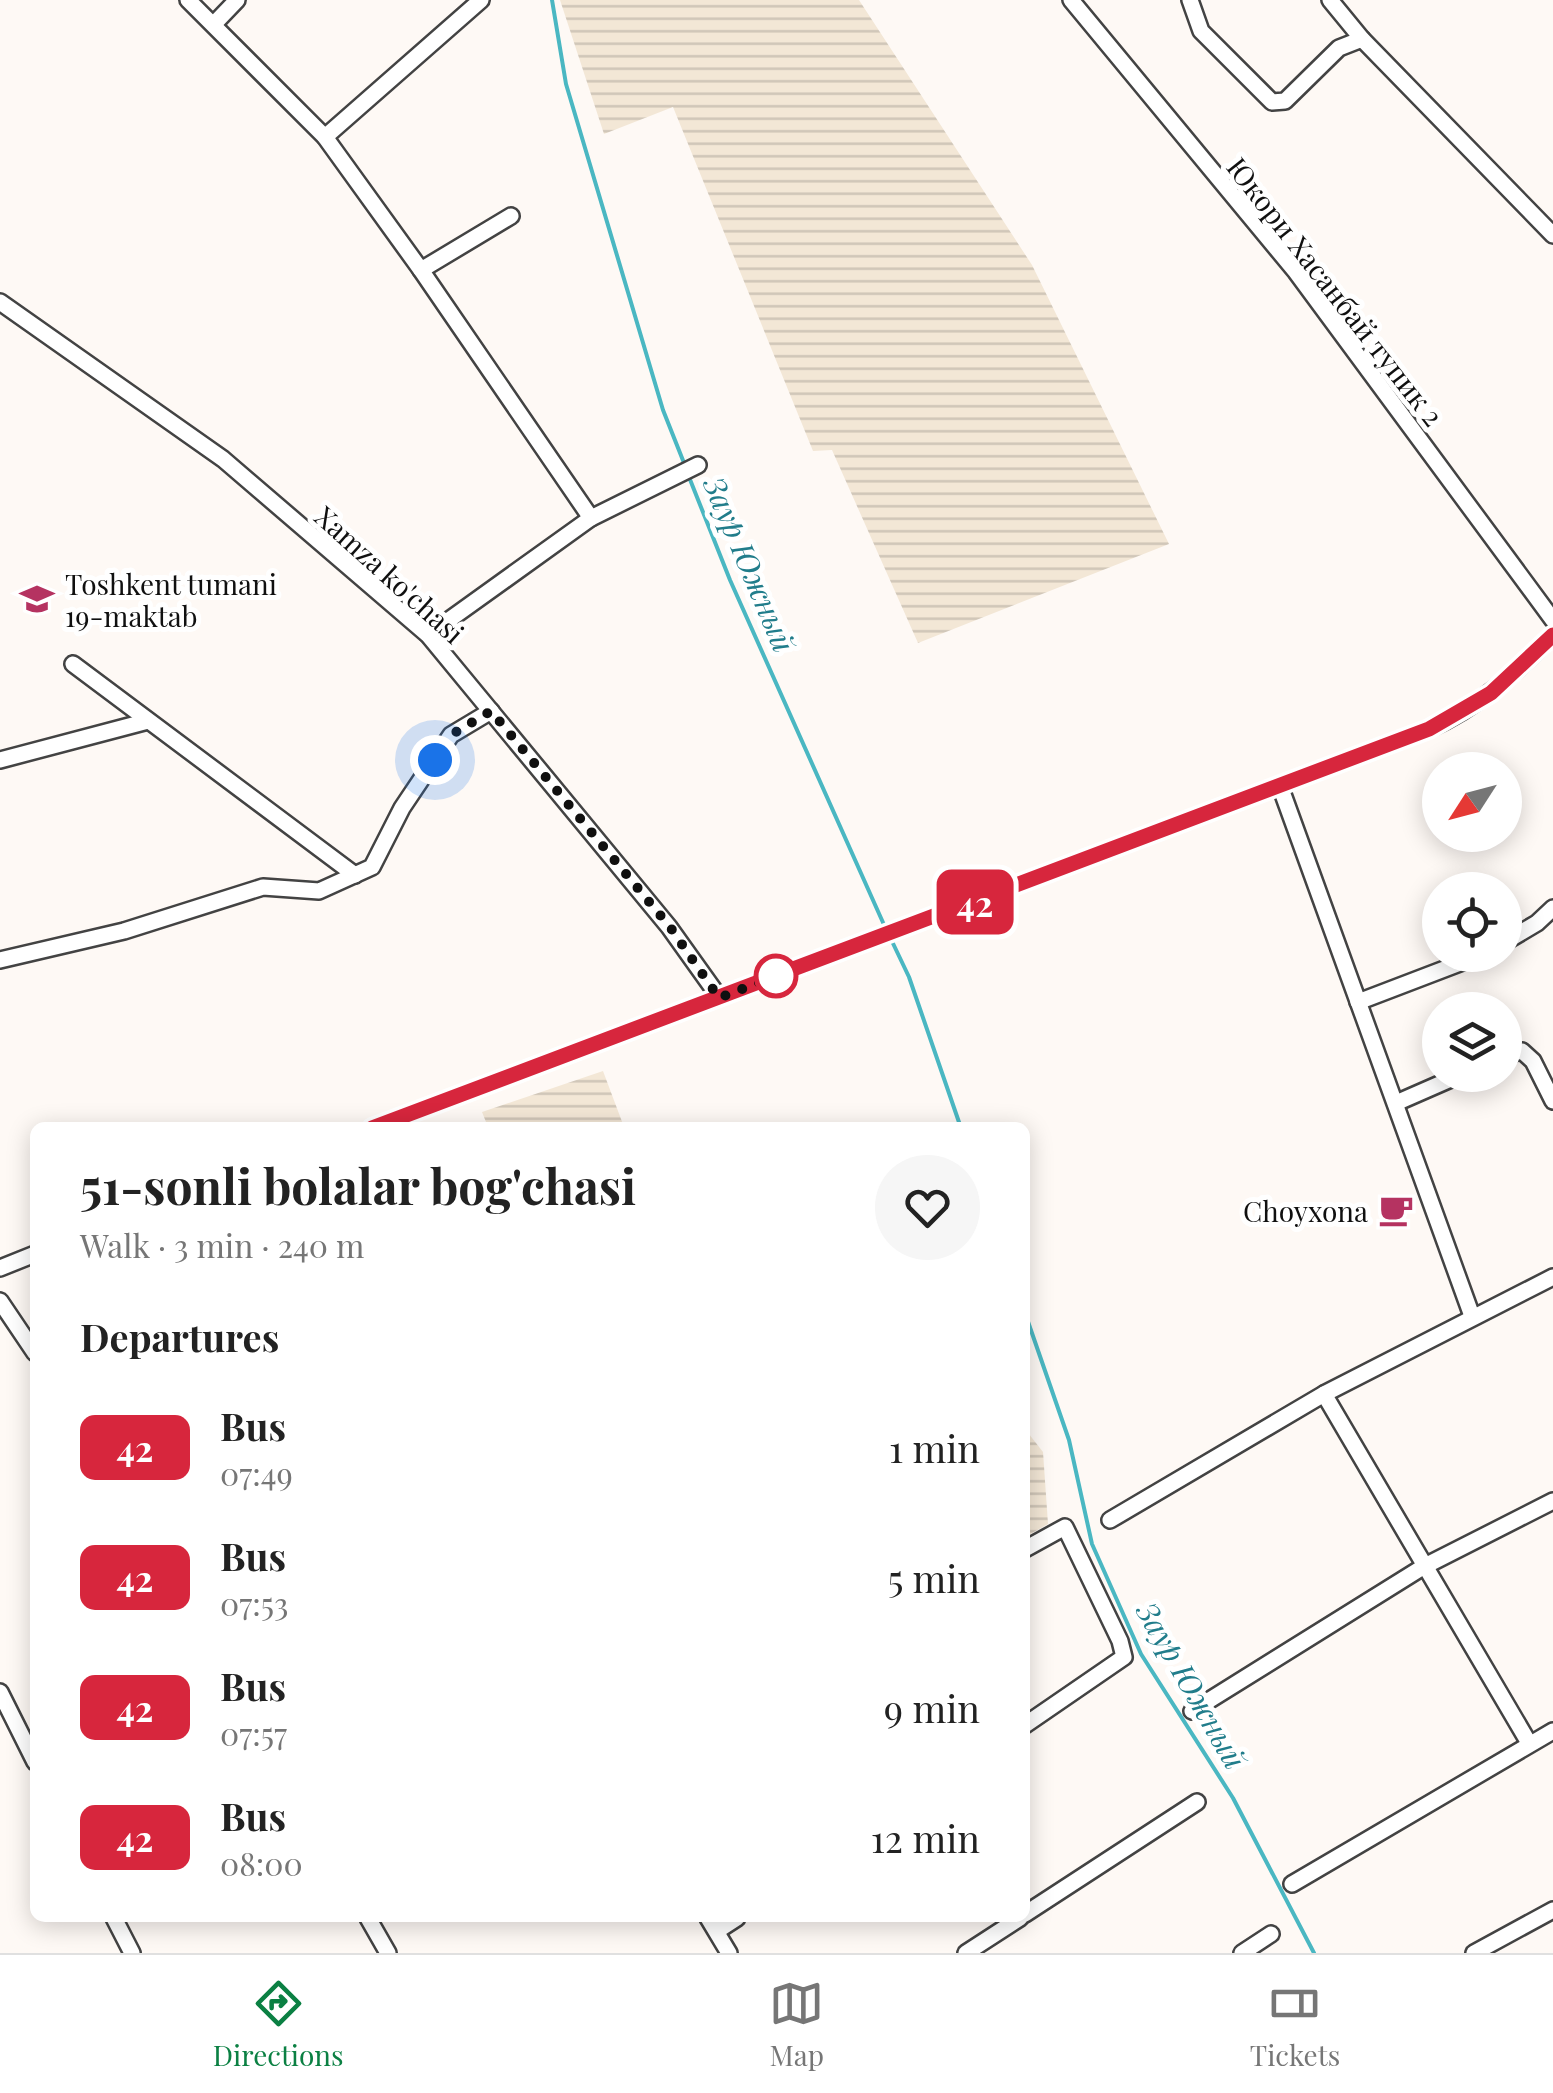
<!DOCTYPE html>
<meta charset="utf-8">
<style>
:root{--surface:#fff;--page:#f6f6f6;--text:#222;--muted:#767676;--line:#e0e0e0;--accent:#0b8043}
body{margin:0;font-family:"Playfair Display",serif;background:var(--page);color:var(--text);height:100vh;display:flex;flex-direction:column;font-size:38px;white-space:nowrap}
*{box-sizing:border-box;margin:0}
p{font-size:32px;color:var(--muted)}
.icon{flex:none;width:55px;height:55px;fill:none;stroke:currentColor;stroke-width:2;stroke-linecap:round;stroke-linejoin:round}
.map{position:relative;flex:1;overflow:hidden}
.drawer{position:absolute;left:30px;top:1122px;width:1000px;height:800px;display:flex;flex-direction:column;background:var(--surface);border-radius:15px;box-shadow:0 5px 25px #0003}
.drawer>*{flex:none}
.badge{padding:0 20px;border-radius:15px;font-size:35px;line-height:65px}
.needle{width:65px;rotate:234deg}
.controls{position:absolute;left:1422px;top:752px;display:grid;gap:20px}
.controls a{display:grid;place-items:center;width:100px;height:100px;border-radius:50%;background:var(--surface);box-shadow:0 5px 25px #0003;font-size:50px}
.you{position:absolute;width:50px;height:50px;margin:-25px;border:8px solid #fff;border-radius:50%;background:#1a73e8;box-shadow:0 0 0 15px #1a73e833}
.map>.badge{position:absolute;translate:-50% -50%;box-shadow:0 0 0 5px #fff}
h2{padding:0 50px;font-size:38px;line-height:90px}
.round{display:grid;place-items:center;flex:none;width:105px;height:105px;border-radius:52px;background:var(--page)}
.headline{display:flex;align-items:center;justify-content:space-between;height:170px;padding:0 50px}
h1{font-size:48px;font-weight:700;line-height:75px}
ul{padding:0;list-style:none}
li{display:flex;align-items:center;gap:30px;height:130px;padding:0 50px}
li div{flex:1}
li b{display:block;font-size:38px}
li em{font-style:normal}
li .badge{min-width:110px;font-weight:700;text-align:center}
.menu{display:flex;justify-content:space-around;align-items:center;height:140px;border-top:2px solid var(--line);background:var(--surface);font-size:28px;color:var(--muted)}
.menu a{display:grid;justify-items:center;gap:5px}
.menu .current{color:var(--accent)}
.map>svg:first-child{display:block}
.farmland{fill:url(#farmland-rules)}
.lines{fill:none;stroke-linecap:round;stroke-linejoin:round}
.stream{stroke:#4ab7c2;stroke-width:4}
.minor-casing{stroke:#434343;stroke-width:20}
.minor{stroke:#fff;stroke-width:15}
.line-casing{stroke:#fff;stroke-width:22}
.line{stroke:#d7263d;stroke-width:15}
.walk{stroke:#101010;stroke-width:10;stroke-dasharray:0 18}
.stop-dot{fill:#fff;stroke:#d7263d;stroke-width:5}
.labels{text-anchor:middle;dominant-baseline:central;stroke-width:10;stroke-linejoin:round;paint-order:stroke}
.street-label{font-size:28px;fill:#101010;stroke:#fff}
.poi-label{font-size:28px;fill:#101010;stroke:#fff;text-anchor:start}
.water-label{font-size:30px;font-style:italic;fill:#217d8b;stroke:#fff}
</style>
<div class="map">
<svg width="1553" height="1953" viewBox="0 0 1553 1953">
<defs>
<pattern id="farmland-rules" width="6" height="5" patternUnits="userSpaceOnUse" patternTransform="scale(2.5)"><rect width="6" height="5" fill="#f3e7d6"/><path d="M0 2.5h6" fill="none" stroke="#cfc5b7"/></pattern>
</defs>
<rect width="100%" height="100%" fill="#fef9f5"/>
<g class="farmland">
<polygon points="560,0 859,0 1032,265 1169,544 918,643 832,450 813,451 673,107 604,134"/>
<polygon points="603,1071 624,1127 488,1127 482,1112"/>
<polygon points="1025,1429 1043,1452 1048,1524 1025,1537"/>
</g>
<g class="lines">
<g class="stream">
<polyline points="552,0 566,84 663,410 686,468"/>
<polyline points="689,477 730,580 885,927"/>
<polyline points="889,935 909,977 961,1128"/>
<polyline points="1025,1313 1069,1440 1092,1544 1141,1654 1233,1798 1314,1953"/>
</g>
<g class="minor-casing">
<g id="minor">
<polyline points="188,0 325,137 421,270 591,518"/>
<polyline points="1071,0 1296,272 1553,620"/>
<polyline points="1190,0 1201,31 1272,102 1285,101 1339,48 1362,39"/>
<polyline points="1330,0 1362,39 1553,235"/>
<polyline points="214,24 237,0"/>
<polyline points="325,137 481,0"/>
<polyline points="421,270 511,216"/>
<polyline points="0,302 223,459 428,635 669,927 719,997"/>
<polyline points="428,635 591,518 698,465"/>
<polyline points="73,664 355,875"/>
<polyline points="0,760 148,721"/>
<polyline points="1280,786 1472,1316"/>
<polyline points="1505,942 1537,923 1553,908"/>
<polyline points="0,960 124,931 263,887 319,891 372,867 402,808 451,735 491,711"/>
<polyline points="1358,1002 1481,955"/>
<polyline points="1505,1055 1522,1051 1533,1061 1553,1101"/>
<polyline points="1396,1103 1460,1075"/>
<path d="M372,1128L1429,729C1479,707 1515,673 1553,635"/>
<polyline points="0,1268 35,1254"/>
<polyline points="0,1301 35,1353"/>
<polyline points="1324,1394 1529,1743"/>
<polyline points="1110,1520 1324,1394 1553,1277"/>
<polyline points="1025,1549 1065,1527 1120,1641 1124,1657 1025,1725"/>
<polyline points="0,1692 35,1762"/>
<polyline points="1192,1711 1423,1567 1553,1501"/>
<polyline points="1292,1884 1553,1731"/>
<polyline points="1025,1914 1197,1802"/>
<polyline points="114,1918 132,1953"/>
<polyline points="368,1918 388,1953"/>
<polyline points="708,1918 729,1953"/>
<polyline points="717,1931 737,1918"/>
<polyline points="966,1953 1020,1918"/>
<polyline points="1242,1953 1271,1934"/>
<polyline points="1474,1953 1553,1910"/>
</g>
</g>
<use href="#minor" class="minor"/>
</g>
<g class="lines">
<g class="line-casing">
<polyline id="line" points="372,1128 1429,729 1491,693 1553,635"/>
</g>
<use href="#line" class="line"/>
<polyline class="walk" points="435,760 451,735 491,711 670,927 719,998 776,976"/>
</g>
<defs>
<g id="school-bare" transform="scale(2.7)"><path d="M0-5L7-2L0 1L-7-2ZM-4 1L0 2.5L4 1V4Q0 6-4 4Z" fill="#b53361" stroke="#fff" stroke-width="2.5" paint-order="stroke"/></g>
<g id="cafe-bare" transform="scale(2.7)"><path d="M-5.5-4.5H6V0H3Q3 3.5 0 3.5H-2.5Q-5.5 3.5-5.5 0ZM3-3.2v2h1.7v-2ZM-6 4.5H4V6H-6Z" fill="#b53361" stroke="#fff" stroke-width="2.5" paint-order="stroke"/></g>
</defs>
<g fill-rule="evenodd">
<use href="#school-bare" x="37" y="599"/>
<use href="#cafe-bare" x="1396" y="1210"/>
</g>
<circle class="stop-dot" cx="776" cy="976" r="20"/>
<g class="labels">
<g class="street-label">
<text transform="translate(1336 291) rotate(52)">Юкори Хасанбай тупик 2</text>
<text transform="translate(390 574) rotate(42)">Xamza ko'chasi</text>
</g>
<g class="poi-label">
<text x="65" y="583">Toshkent tumani<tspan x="65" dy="32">19-maktab</tspan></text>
<text x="1368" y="1210" text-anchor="end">Choyxona</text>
</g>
<g class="water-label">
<text transform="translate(750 564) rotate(67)">Заур Южный</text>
<text transform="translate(1192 1685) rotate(60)">Заур Южный</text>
</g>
</g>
</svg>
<div class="controls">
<a><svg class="needle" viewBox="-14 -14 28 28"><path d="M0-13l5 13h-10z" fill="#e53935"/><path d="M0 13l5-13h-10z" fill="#767676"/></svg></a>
<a><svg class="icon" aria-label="locate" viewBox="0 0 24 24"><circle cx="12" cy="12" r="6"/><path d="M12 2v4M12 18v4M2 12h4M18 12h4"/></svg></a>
<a><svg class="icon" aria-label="layers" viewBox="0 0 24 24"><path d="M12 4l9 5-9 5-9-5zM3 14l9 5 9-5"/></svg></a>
</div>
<div class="you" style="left:435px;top:760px"></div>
<b class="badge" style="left:975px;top:902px;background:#d7263d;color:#fff">42</b>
<section class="drawer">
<div class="headline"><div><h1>51-sonli bolalar bog'chasi</h1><p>Walk · 3 min · 240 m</p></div><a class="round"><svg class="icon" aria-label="heart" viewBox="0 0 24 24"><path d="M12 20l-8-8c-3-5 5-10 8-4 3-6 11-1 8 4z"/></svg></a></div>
<h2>Departures</h2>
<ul>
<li><span class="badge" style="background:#d7263d;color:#fff">42</span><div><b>Bus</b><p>07:49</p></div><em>1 min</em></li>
<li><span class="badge" style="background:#d7263d;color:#fff">42</span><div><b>Bus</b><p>07:53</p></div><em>5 min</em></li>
<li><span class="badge" style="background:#d7263d;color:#fff">42</span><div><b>Bus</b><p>07:57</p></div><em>9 min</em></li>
<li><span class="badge" style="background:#d7263d;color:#fff">42</span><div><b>Bus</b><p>08:00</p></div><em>12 min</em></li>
</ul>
</section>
</div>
<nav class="menu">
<a class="current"><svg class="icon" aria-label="directions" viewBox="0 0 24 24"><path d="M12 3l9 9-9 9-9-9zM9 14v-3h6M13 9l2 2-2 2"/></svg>Directions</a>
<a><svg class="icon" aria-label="map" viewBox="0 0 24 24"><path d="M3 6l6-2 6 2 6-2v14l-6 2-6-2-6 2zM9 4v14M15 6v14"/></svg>Map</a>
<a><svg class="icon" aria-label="tickets" viewBox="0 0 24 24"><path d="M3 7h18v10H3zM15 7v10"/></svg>Tickets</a>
</nav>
